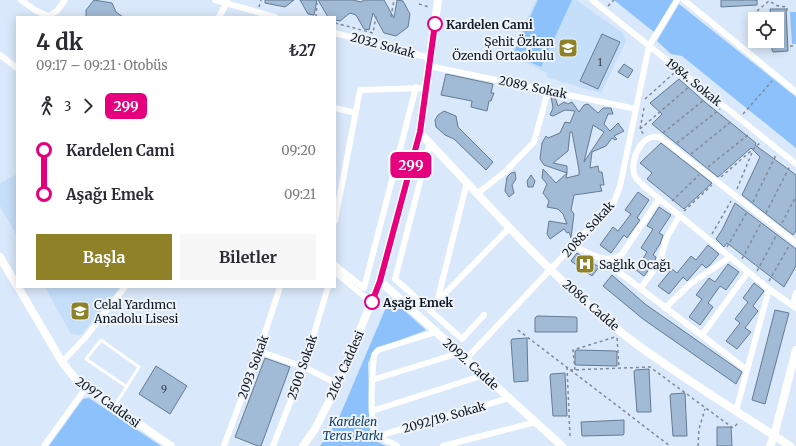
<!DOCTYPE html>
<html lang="tr">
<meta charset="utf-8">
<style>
:root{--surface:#fff;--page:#f7f7f7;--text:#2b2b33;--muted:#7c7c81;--accent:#8e8128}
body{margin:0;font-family:Merriweather,serif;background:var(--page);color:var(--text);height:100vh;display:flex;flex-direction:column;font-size:15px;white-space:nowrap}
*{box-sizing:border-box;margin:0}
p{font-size:13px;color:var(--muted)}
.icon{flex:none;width:22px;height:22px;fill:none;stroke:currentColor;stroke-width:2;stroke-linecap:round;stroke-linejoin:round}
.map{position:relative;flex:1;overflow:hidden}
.details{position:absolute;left:16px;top:16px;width:320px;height:272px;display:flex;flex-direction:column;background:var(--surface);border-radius:0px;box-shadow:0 2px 10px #0003}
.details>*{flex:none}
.badge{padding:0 8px;border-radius:6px;font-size:14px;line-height:26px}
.buttons{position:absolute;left:748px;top:12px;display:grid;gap:8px}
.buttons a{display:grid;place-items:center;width:36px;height:36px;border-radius:0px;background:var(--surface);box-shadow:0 2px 10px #0003;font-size:20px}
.map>.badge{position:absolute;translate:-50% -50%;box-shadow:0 0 0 2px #fff}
.legs{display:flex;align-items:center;gap:6px;height:44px;padding:0 20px;font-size:13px}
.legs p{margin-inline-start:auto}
.overview{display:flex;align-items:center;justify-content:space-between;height:68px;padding:0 20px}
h1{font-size:22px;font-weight:700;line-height:30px}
.action{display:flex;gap:8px;margin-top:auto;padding:8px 20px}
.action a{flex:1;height:46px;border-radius:0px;background:var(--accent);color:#fff;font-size:16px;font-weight:700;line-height:46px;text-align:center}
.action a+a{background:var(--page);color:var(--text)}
ul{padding:0 20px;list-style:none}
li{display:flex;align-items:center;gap:14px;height:44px;font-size:15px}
li i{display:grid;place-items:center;width:6px;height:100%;margin:0 5px;background:currentColor}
li i::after{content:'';width:10px;height:10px;margin:-5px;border:3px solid;border-radius:50%;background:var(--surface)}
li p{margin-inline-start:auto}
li:first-child i{background:linear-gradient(#0000 50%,currentColor 0)}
li:last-child i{background:linear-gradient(currentColor 50%,#0000 0)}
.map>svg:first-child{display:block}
.built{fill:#c5def9}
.green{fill:#8cc1fb}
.building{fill:#a1bad5;stroke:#647b94;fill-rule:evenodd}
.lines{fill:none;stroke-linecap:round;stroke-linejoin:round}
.path{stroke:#7e8a98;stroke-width:1.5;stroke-dasharray:3 3;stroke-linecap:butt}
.service{stroke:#fff;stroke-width:3}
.minor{stroke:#fff;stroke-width:6}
.tertiary{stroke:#fff;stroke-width:8}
.line-1-casing{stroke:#fff;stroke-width:9}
.line-1{stroke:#e6007e;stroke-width:6}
.stop-1-dot{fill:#fff;stroke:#e6007e;stroke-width:2}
.labels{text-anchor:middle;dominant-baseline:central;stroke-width:4;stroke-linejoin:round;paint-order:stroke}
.number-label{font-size:10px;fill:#34404f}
.stop-label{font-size:12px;font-weight:bold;fill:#0f1822;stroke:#eff4fa;text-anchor:start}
.poi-label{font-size:12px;fill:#0f1822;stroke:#eff4fa;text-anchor:start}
.street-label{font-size:12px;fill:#0f1822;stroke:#eff4fa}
.park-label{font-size:12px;font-style:italic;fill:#0d3e6b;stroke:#eff4fa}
</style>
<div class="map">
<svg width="796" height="446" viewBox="0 0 796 446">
<rect width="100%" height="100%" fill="#d9e8fa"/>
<g class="built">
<polygon points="536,0 576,0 623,33 626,41 601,93 546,77 547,73 510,55"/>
<polygon points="17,174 17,236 0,206 0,183"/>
<polygon points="45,287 120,287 81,335 71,334"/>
</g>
<g class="green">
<polygon points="538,0 572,0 541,67 513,54"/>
<polygon points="614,0 674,0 654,32"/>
<polygon points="679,4 796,97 796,148 682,56 671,54 657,41"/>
<polygon points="790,12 796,12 796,44 792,44"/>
<polygon points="390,298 426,330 374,350 368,363 370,434 373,440 386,446 320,446 338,420"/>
<polygon points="89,398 161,446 49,446 83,399"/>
</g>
<g class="building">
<polygon points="94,0 112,3 116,12 123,17 86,17 86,10"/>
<polygon points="265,0 294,0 285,7 265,3"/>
<polygon points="300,0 317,0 314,15 308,14"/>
<polygon points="318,0 353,0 361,2 364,0 384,0 394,18 397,0 403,1 410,14 408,27 396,36 384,33 373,13 369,30 364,29 356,15 350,13 340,21 335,20 335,17 328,17"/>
<polygon points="721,0 757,0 757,5 721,7"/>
<polygon points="770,9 786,9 788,51 773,52 772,50 772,41 777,41 777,19 771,19"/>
<polygon points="602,34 620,42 598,89 580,81"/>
<polygon points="624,64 633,70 628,78 618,72"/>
<polygon points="446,74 493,84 491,93 494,93 491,101 489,101 487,111 471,107 472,101 441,95"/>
<polygon points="679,79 706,103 756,143 755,145 796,175 796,231 793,235 742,195 760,157 751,148 718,177 652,124 662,114 650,103"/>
<path d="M551,96L555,97L558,106L564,102L568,104L572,102L579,112L584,105L588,104L598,113L603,108H611L613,114H608L604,124L610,131L618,123L624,131L614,136L617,139L615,140L612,138L606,146L592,152L590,168L598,166L599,172H602L604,185H600L602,191L574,195L571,210L574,214L571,238L569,232L567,233L564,229L550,239L547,234L549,221L567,224L563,214L558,209L547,207L549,201L543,193L547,184L542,178L543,169L556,183L567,173L566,178L579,175V170L572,132H570L568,151L553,163L567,166V173L544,165L540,159L542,143L546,136L548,138L560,133L565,122L570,123L575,111L565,110L553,116L550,115L553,108ZM593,125L604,132L584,162Z"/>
<polygon points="444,111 456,116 458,127 493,162 486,170 454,139 445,135 436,127 435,120 438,115"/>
<polygon points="661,143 712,183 684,209 647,179 652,173 640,163"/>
<polygon points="515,172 516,179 512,185 514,193 509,197 505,191 507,177 511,173"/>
<polygon points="531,175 535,181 533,187 528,187 527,181"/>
<polygon points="638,192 649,200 637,218 640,220 627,238 624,235 611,253 600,245 613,227 618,231 631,214 625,210"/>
<polygon points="735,203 796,249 796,266 784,287 727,243 724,247 716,239 722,230"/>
<polygon points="659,207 671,215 659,233 663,235 660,244 653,255 656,257 655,261 644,276 636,270 647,252 641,248 653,229 647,226"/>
<polygon points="708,245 719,254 710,265 706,268 702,264 687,281 683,277 669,294 658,286 672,269 677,273 691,256 696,260"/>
<polygon points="577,253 599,267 592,276 571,261"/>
<polygon points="728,264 739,272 726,290 720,286 708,303 713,307 700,325 689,317 702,299 696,295 709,278 715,282"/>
<polygon points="612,275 645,304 742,372 736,384 643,319 603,286"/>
<polygon points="754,283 764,291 753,306 758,311 745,328 751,332 737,349 726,341 740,323 735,319 748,302 743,298"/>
<polygon points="775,310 789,313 765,404 752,400"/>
<polygon points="537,316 576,317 577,318 577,332 535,332 535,318"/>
<polygon points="527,338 528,381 514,382 511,341 512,339"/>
<polygon points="577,350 616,351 617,352 617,366 575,365 575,351"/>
<polygon points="265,358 290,367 261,446 258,446 235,437"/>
<polygon points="156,366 187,386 170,414 139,394"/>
<polygon points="649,369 651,412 637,412 634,372 635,370"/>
<polygon points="565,373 567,416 553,416 550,376 551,374"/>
<polygon points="685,393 687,436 673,436 670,396 671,394"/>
<polygon points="624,420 624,434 623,435 582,436 581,422"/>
<polygon points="717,427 731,427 732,446 717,446"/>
</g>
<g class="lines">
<g class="path">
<polyline points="419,4 429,7"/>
<polyline points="608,6 614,0"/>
<polyline points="259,7 261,0"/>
<polyline points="757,11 769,1 778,6 787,7 787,11"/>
<polyline points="316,17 317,3"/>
<polyline points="391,17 394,0"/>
<polyline points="335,23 373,33 376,16"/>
<polyline points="790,46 796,46"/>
<polyline points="645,99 674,73"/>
<polyline points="644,108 640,129 644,135"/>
<polyline points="743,114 772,81"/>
<polyline points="640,129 690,86"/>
<polyline points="663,133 705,99"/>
<polyline points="677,143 720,109"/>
<polyline points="691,154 732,121"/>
<polyline points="708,167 749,134"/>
<polyline points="721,177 760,143"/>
<polyline points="737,189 753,150"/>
<polyline points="672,201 699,175"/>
<polyline points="753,202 776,155"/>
<polyline points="684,211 712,185"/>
<polyline points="766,213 790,166"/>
<polyline points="782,223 796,196"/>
<polyline points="712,234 731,201"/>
<polyline points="727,247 747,212"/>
<polyline points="742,259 761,223"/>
<polyline points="757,271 776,236"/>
<polyline points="769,281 789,246"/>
<polyline points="518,330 670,446"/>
<polyline points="617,338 619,368"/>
<polyline points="567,367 570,436"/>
<polyline points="570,370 650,367 733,428 739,422"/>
<polyline points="575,370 573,350 615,337"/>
<polyline points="698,446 699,429 705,409"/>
</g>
<path class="service" d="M114,406C123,393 131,380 139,367L101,340L86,359L127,387"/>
<g class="minor">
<polyline points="21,0 35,10 48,16 57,11 65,0"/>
<polyline points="215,0 275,17"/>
<polyline points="592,0 796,164"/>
<polyline points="684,0 796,92"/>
<polyline points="219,17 227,2"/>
<polyline points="335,33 430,58"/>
<polyline points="0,55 17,68"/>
<polyline points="429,66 636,109"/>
<polyline points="335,108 356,113"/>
<polyline points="430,143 395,279 462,339 484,315"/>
<polyline points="478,193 506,171 534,142 548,91"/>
<polyline points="335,221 360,90 426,88"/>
<path d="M796,243L661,138C643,131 630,158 634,174C635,179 642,184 646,188L769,289L796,308"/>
<path d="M574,246C589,253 607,266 622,254L659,199"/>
<polyline points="335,265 364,288 416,87"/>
<polyline points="611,266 747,370"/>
<polyline points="335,272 372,303"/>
<polyline points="640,289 659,263 667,237 680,215"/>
<polyline points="437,302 467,182"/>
<polyline points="793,305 796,293"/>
<polyline points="665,308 689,285 730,257"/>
<polyline points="429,310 510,227"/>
<polyline points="702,335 748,272"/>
<polyline points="259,351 304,367 338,384"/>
<polyline points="466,359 614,202 620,186 649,46 677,0"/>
<polyline points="62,362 85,338 125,287"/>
<polyline points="372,380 459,353"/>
<polyline points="372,411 484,375"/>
<polyline points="736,411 769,289"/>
<polyline points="378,436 510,398"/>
<polyline points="44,446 85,389"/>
<polyline points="224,446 259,351 280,287"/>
<polyline points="273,446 304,367 328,287"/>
<path d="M397,446C392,441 383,441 378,436C367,425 373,370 374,355L378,350L436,332"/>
<polyline points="443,446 536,422"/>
</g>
<g class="tertiary">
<path d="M420,133C488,204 553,280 631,340C682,378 737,411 790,446"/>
<polyline points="0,257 17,286"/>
<polyline points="380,281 562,446"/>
<polyline points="18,287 62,362 78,382 171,446"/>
<polyline points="303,446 315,429 338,384 380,281 420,133 438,0"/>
<polyline points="770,446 774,436 796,350"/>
</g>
</g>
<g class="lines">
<g class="line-1-casing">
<polyline id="line-1" points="372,302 380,281 420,132 435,24"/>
</g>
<use href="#line-1" class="line-1"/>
</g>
<defs>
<g id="school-square" transform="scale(1)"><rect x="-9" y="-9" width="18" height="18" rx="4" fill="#8e8128" stroke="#eff4fa"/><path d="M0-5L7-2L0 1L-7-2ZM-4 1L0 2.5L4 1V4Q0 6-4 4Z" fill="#fff"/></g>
<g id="hospital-square" transform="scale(1)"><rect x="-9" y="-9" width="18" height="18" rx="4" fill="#8e8128" stroke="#eff4fa"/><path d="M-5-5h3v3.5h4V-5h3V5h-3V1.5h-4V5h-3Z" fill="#fff"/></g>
</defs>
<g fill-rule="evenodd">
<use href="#school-square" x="568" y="48"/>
<use href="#hospital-square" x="585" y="264"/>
<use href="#school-square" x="80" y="311"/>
</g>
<g class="stop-1-dot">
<circle cx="435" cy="24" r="7"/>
<circle cx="372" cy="302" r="7"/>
</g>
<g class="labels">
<g class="number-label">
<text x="600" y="62">1</text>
<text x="164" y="389">9</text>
</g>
<g class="stop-label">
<text x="446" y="24">Kardelen Cami</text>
<text x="383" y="302">Aşağı Emek</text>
</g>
<g class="poi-label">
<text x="554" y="41" text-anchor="end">Şehit Özkan<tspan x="554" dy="14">Özendi Ortaokulu</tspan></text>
<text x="599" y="264">Sağlık Ocağı</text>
<text x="94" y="304">Celal Yardımcı<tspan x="94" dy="14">Anadolu Lisesi</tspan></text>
</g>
<g class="street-label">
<text transform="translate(383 45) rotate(15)">2032 Sokak</text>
<text transform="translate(694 82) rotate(39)">1984. Sokak</text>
<text transform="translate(533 87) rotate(12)">2089. Sokak</text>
<text transform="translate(588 229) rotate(-48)">2088. Sokak</text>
<text transform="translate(591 305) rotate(41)">2086. Cadde</text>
<text transform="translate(471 364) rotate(42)">2092. Cadde</text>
<text transform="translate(345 365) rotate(-66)">2164 Caddesi</text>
<text transform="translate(253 367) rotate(-70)">2093 Sokak</text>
<text transform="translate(302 367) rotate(-71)">2500 Sokak</text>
<text transform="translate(108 402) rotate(36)">2097 Caddesi</text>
<text transform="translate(444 417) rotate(-16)">2092/19. Sokak</text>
</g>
<g class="park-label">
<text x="353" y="421">Kardelen<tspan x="353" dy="14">Teras Parkı</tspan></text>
</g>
</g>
</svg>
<div class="buttons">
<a><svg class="icon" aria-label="locate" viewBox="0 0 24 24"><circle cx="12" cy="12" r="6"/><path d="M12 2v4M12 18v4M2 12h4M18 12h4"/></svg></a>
</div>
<b class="badge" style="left:411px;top:165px;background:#e6007e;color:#fff">299</b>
<section class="details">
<div class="overview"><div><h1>4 dk</h1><p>09:17 – 09:21 · Otobüs</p></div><b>₺27</b></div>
<div class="legs"><svg class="icon" aria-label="walk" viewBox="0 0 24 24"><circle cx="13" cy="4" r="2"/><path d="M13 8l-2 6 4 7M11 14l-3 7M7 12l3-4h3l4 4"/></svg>3<svg class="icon" aria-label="forward" viewBox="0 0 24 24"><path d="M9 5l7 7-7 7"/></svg><b class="badge" style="background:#e6007e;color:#fff">299</b></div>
<ul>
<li><i style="color:#e6007e"></i><b>Kardelen Cami</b><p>09:20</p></li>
<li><i style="color:#e6007e"></i><b>Aşağı Emek</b><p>09:21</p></li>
</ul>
<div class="action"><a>Başla</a><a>Biletler</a></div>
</section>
</div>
